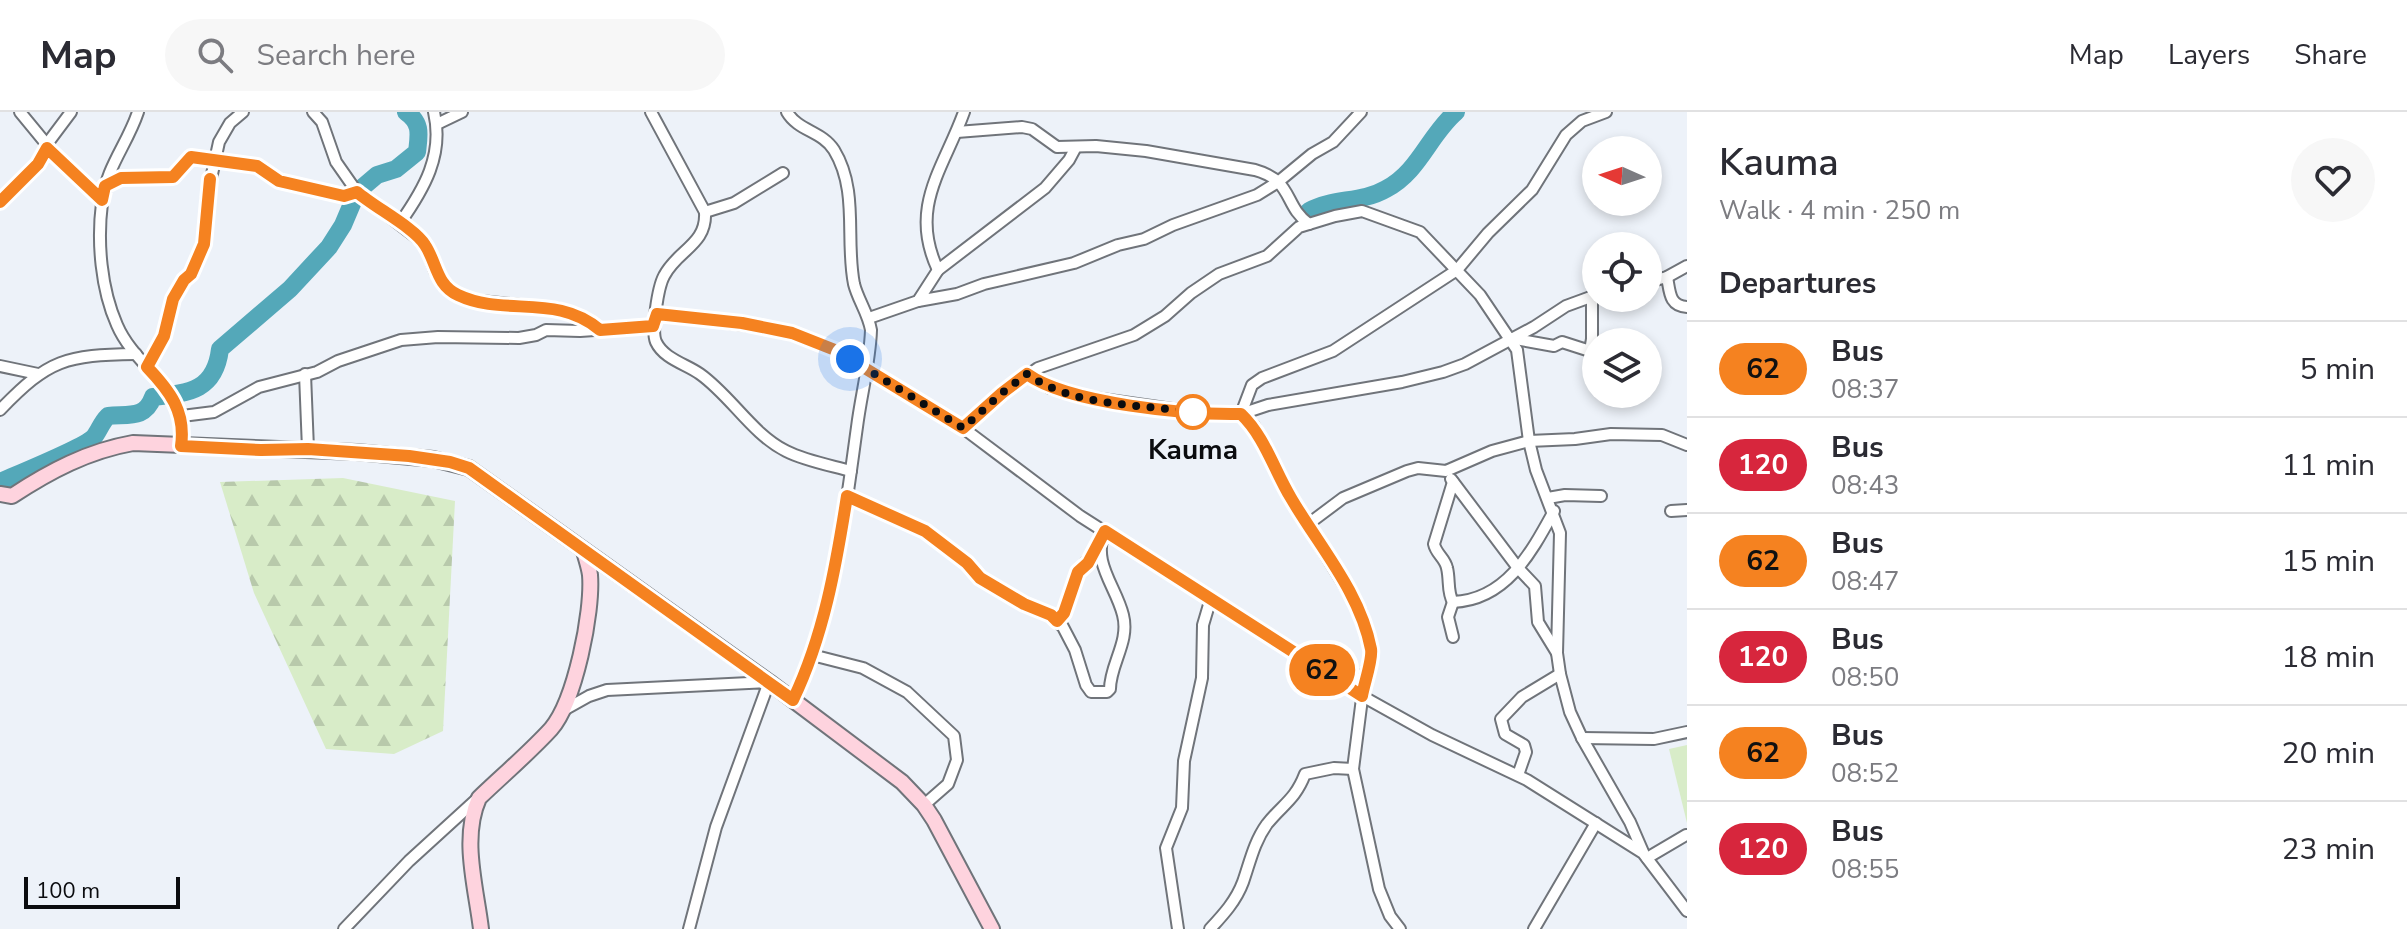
<!DOCTYPE html>
<meta charset="utf-8">
<style>
:root{--surface:#fff;--page:#f7f7f7;--text:#2b2b33;--muted:#7c7c81;--line:#e1e1e2}
body{margin:0;font-family:"Nunito Sans",sans-serif;background:var(--page);color:var(--text);height:100vh;display:flex;flex-direction:column;font-size:30px;white-space:nowrap}
*{box-sizing:border-box;margin:0}
p{font-size:26px;color:var(--muted)}
.icon{flex:none;width:44px;height:44px;fill:none;stroke:currentColor;stroke-width:2;stroke-linecap:round;stroke-linejoin:round}
.map{position:relative;flex:1;overflow:hidden}
.details{display:flex;flex-direction:column;background:var(--surface);width:720px}
.details>*{flex:none}
.badge{padding:0 16px;border-radius:26px;font-size:28px;line-height:52px}
.needle{width:52px;rotate:273deg}
.buttons{position:absolute;left:1582px;top:24px;display:grid;gap:16px}
.buttons a{display:grid;place-items:center;width:80px;height:80px;border-radius:50%;background:var(--surface);box-shadow:0 4px 12px #0003;font-size:40px}
.scale{position:absolute;left:24px;bottom:20px;width:156px;box-sizing:border-box;padding-left:8px;border:4px solid #0b0c0f;border-top:0;font-size:22px;line-height:28px;white-space:nowrap;color:#0b0c0f;-webkit-text-stroke:6px #edf2f9;paint-order:stroke}
.you{position:absolute;width:40px;height:40px;margin:-20px;border:6px solid #fff;border-radius:50%;background:#1a73e8;box-shadow:0 0 0 12px #1a73e833}
.map>.badge{position:absolute;translate:-50% -50%;box-shadow:0 0 0 4px #fff}
h2{padding:0 32px;font-size:30px;line-height:72px}
.round{display:grid;place-items:center;flex:none;width:84px;height:84px;border-radius:42px;background:var(--page)}
.summary{display:flex;align-items:center;justify-content:space-between;height:136px;padding:0 32px}
h1{font-size:38px;font-weight:600;line-height:60px}
ul{padding:0;list-style:none}
li{display:flex;align-items:center;gap:24px;height:96px;padding:0 32px;border-top:2px solid var(--line)}
li div{flex:1}
li b{display:block;font-size:30px}
li em{font-style:normal}
li .badge{min-width:88px;font-weight:700;text-align:center}
header{display:flex;align-items:center;gap:48px;box-sizing:border-box;height:112px;padding:0 40px;background:var(--surface);border-bottom:2px solid var(--line)}
header strong{font-size:38px}
nav{display:flex;gap:44px;margin-inline-start:auto;font-size:28px}
.search{width:560px;height:72px;background:var(--page);display:flex;align-items:center;gap:20px;box-sizing:border-box;padding:0 28px;border-radius:44px;color:var(--muted);font-size:30px}
main{display:flex;flex:1;min-height:0}
.map>svg:first-child{display:block}
.green{fill:#d8ecc8}
.forest{fill:url(#forest-firs)}
.lines{fill:none;stroke-linecap:round;stroke-linejoin:round}
.river{stroke:#54a8b9;stroke-width:18}
.street-casing{stroke:#70747a;stroke-width:14}
.secondary-casing{stroke:#70747a;stroke-width:18}
.street{stroke:#fff;stroke-width:10}
.secondary{stroke:#fed3de;stroke-width:14}
.line-casing{stroke:#fff;stroke-width:18}
.line{stroke:#f58220;stroke-width:12}
.walk{stroke:#0b0c0f;stroke-width:8;stroke-dasharray:0 14.4}
.stop-dot{fill:#fff;stroke:#f58220;stroke-width:4}
.labels{text-anchor:middle;dominant-baseline:central;stroke-width:6;stroke-linejoin:round;paint-order:stroke}
.stop-label{font-size:28px;font-weight:bold;fill:#0b0c0f;stroke:#edf2f9}
</style>
<header>
<strong>Map</strong>
<div class="search"><svg class="icon" aria-label="search" viewBox="0 0 24 24"><circle cx="10" cy="10" r="6"/><path d="M15 15l6 6"/></svg>Search here</div>
<nav><a>Map</a><a>Layers</a><a>Share</a></nav>
</header>
<main>
<div class="map">
<svg width="1687" height="817" viewBox="0 0 1687 817">
<defs>
<pattern id="forest-firs" width="22" height="20" patternUnits="userSpaceOnUse" patternTransform="scale(2)"><rect width="22" height="20" fill="#d8ecc8"/><path d="M5 1l3.5 6h-7zM16 11l3.5 6h-7z" fill="#b8c9ab"/></pattern>
</defs>
<rect width="100%" height="100%" fill="#edf2f9"/>
<polygon class="green" points="1687,633 1687,711 1669,637"/>
<polygon class="forest" points="343,366 455,389 443,619 394,642 326,637 254,481 220,370"/>
<g class="lines">
<g class="river">
<path d="M1309,99C1332,86 1362,91 1386,77C1419,60 1429,23 1456,0"/>
<path d="M0,370C16,363 85,335 94,325C99,319 101,311 108,304C129,302 145,307 153,285C189,281 215,279 220,237L290,177L329,135L343,113L357,80L377,63L396,57L417,40C419,23 422,11 406,0"/>
</g>
<g class="street-casing">
<g id="street">
<polyline points="20,0 62,51 102,88"/>
<path d="M138,0C127,33 106,55 102,91C97,130 101,177 117,213C137,259 189,276 181,334"/>
<polyline points="313,0 322,10 336,50 357,80 425,132 435,159 454,182 471,188 560,197 591,210 600,218"/>
<polyline points="651,0 705,100"/>
<path d="M787,0C798,19 822,19 834,38C859,79 845,127 854,172C858,188 868,201 871,218C870,250 861,283 857,315C844,408 834,503 793,588"/>
<polyline points="437,12 462,0"/>
<path d="M957,20L1022,15L1032,17L1057,35L1096,34L1146,39L1255,58C1294,69 1283,93 1309,112"/>
<path d="M783,61L734,91L705,100C707,133 677,138 664,164C658,175 651,219 656,230C664,247 686,252 700,262C731,284 752,322 786,339C806,349 829,353 851,359"/>
<polyline points="105,74 121,66 173,65 191,45 199,45 257,54 279,69 344,84 357,80"/>
<polyline points="0,90 38,52 50,28 71,0"/>
<path d="M400,111C424,77 444,43 434,0"/>
<path d="M938,158C908,95 944,56 964,0"/>
<path d="M1667,165C1670,180 1669,194 1687,195"/>
<polyline points="1648,170 1667,165 1687,154"/>
<polyline points="918,189 957,182 984,172 1074,151 1118,133 1144,127 1173,113 1257,83 1278,70 1312,42 1333,30 1361,0"/>
<polyline points="657,202 777,217 835,238 865,255 963,316 1080,404 1362,584 1432,623 1527,668 1643,741 1687,799"/>
<polyline points="869,206 918,189 938,158 1045,76 1069,48 1076,35"/>
<polyline points="1510,226 1554,234 1562,230 1590,239 1592,227 1592,184"/>
<polyline points="0,254 38,262"/>
<polyline points="147,255 164,224 173,187 184,168 191,162 204,132 207,85 219,30 230,11 243,0"/>
<polyline points="305,262 308,337"/>
<polyline points="1027,262 1050,276 1088,285 1214,303 1241,302 1268,293 1402,270 1443,260 1465,252 1534,215 1566,194 1596,183"/>
<path d="M0,298C49,247 66,243 136,242"/>
<polyline points="182,304 214,300 259,275 317,260 338,249 401,228 438,225 519,226 536,223 546,218 580,219 653,214"/>
<polyline points="963,316 1002,281 1038,256 1134,223 1165,204 1191,181 1219,162 1267,144 1299,115 1335,104 1362,99 1420,120 1480,183 1517,238 1529,329 1536,358 1560,421 1557,541 1560,562 1570,600 1582,626 1630,710 1643,740"/>
<polyline points="1451,367 1518,456 1535,474 1538,510 1557,541"/>
<path d="M1453,370L1434,432C1436,442 1445,446 1447,456C1450,468 1447,480 1453,490C1506,488 1531,441 1554,399"/>
<path d="M847,384L925,419L967,451L980,466L1024,492L1051,503L1063,515L1075,538L1086,573L1091,580H1107L1110,577C1110,552 1130,530 1123,503C1116,474 1091,450 1105,419"/>
<polyline points="1548,386 1565,383 1601,384"/>
<polyline points="1671,399 1687,398"/>
<polyline points="1307,413 1343,386 1407,359 1418,356 1446,359 1492,339 1529,329 1575,327 1611,322 1662,323 1687,333"/>
<polyline points="1453,490 1448,505 1453,525"/>
<path d="M1057,509C1070,495 1068,475 1079,460C1085,450 1093,443 1099,432"/>
<polyline points="812,543 863,556 907,580 954,624 957,648 948,672 924,693"/>
<polyline points="564,598 589,584 607,578 769,570 716,715 689,817"/>
<polyline points="1582,626 1654,627 1687,620"/>
<polyline points="1518,663 1526,640 1524,633 1505,622 1501,607 1522,585 1560,562"/>
<polyline points="1647,746 1686,723"/>
<polyline points="344,817 409,749 477,687"/>
<polyline points="1178,817 1166,736 1182,696 1184,649 1202,566 1203,513 1211,486"/>
<path d="M1210,817C1223,803 1236,789 1243,770C1250,750 1254,730 1267,712C1283,692 1295,688 1305,662L1334,656L1353,657"/>
<polyline points="1400,817 1390,804 1379,777 1353,657 1365,563 1372,541 1361,500 1291,387 1254,314 1241,302 1252,273 1262,266 1333,239 1457,158 1488,121 1532,78 1566,23 1582,9 1606,0"/>
<polyline points="1534,817 1596,711"/>
</g>
</g>
<g class="secondary-casing">
<g id="secondary">
<path d="M0,382L12,384C50,359 88,339 133,331L356,340L433,347L469,356L769,570L902,670L924,693L934,708L992,817"/>
<path d="M481,817C476,775 461,726 479,686C503,663 529,641 551,617C575,589 593,500 590,463C589,455 586,447 584,439"/>
</g>
</g>
<use href="#street" class="street"/>
<use href="#secondary" class="secondary"/>
</g>
<g class="lines">
<g class="line-casing">
<path id="line" d="M0,90L38,52L47,36L102,88L105,74L121,66L173,65L191,45L257,54L279,69L344,84L357,80C374,95 415,116 425,133C437,151 436,173 458,183C504,205 557,181 600,218L653,214L657,202L742,211L792,221L835,238L963,316L1002,281L1027,262C1069,292 1189,303 1241,302C1265,325 1274,358 1291,386C1319,434 1360,480 1371,537C1373,547 1364,572 1362,584L1105,419L1088,451L1078,460L1064,501L1057,509L1051,503L1024,492L980,466L967,451L925,419L847,384C836,454 824,523 793,588L469,356L450,350L409,344L308,337L261,338L181,334C186,300 170,279 147,255L164,224L173,187L184,168L191,162L204,132L210,67"/>
</g>
<use href="#line" class="line"/>
<path class="walk" d="M850,247L963,316L1002,281L1027,262C1073,295 1140,292 1193,300"/>
</g>
<circle class="stop-dot" cx="1193" cy="300" r="16"/>
<g class="labels">
<g class="stop-label">
<text x="1193" y="338">Kauma</text>
</g>
</g>
</svg>
<div class="buttons">
<a><svg class="needle" viewBox="-14 -14 28 28"><path d="M0-13l5 13h-10z" fill="#e53935"/><path d="M0 13l5-13h-10z" fill="#7c7c81"/></svg></a>
<a><svg class="icon" aria-label="locate" viewBox="0 0 24 24"><circle cx="12" cy="12" r="6"/><path d="M12 2v4M12 18v4M2 12h4M18 12h4"/></svg></a>
<a><svg class="icon" aria-label="layers" viewBox="0 0 24 24"><path d="M12 4l9 5-9 5-9-5zM3 14l9 5 9-5"/></svg></a>
</div>
<div class="scale">100 m</div>
<div class="you" style="left:850px;top:247px"></div>
<b class="badge" style="left:1322px;top:558px;background:#f58220;color:#111">62</b>
</div>
<section class="details">
<div class="summary"><div><h1>Kauma</h1><p>Walk · 4 min · 250 m</p></div><a class="round"><svg class="icon" aria-label="heart" viewBox="0 0 24 24"><path d="M12 20l-8-8c-3-5 5-10 8-4 3-6 11-1 8 4z"/></svg></a></div>
<h2>Departures</h2>
<ul>
<li><span class="badge" style="background:#f58220;color:#111">62</span><div><b>Bus</b><p>08:37</p></div><em>5 min</em></li>
<li><span class="badge" style="background:#d7263d;color:#fff">120</span><div><b>Bus</b><p>08:43</p></div><em>11 min</em></li>
<li><span class="badge" style="background:#f58220;color:#111">62</span><div><b>Bus</b><p>08:47</p></div><em>15 min</em></li>
<li><span class="badge" style="background:#d7263d;color:#fff">120</span><div><b>Bus</b><p>08:50</p></div><em>18 min</em></li>
<li><span class="badge" style="background:#f58220;color:#111">62</span><div><b>Bus</b><p>08:52</p></div><em>20 min</em></li>
<li><span class="badge" style="background:#d7263d;color:#fff">120</span><div><b>Bus</b><p>08:55</p></div><em>23 min</em></li>
</ul>
</section>
</main>
